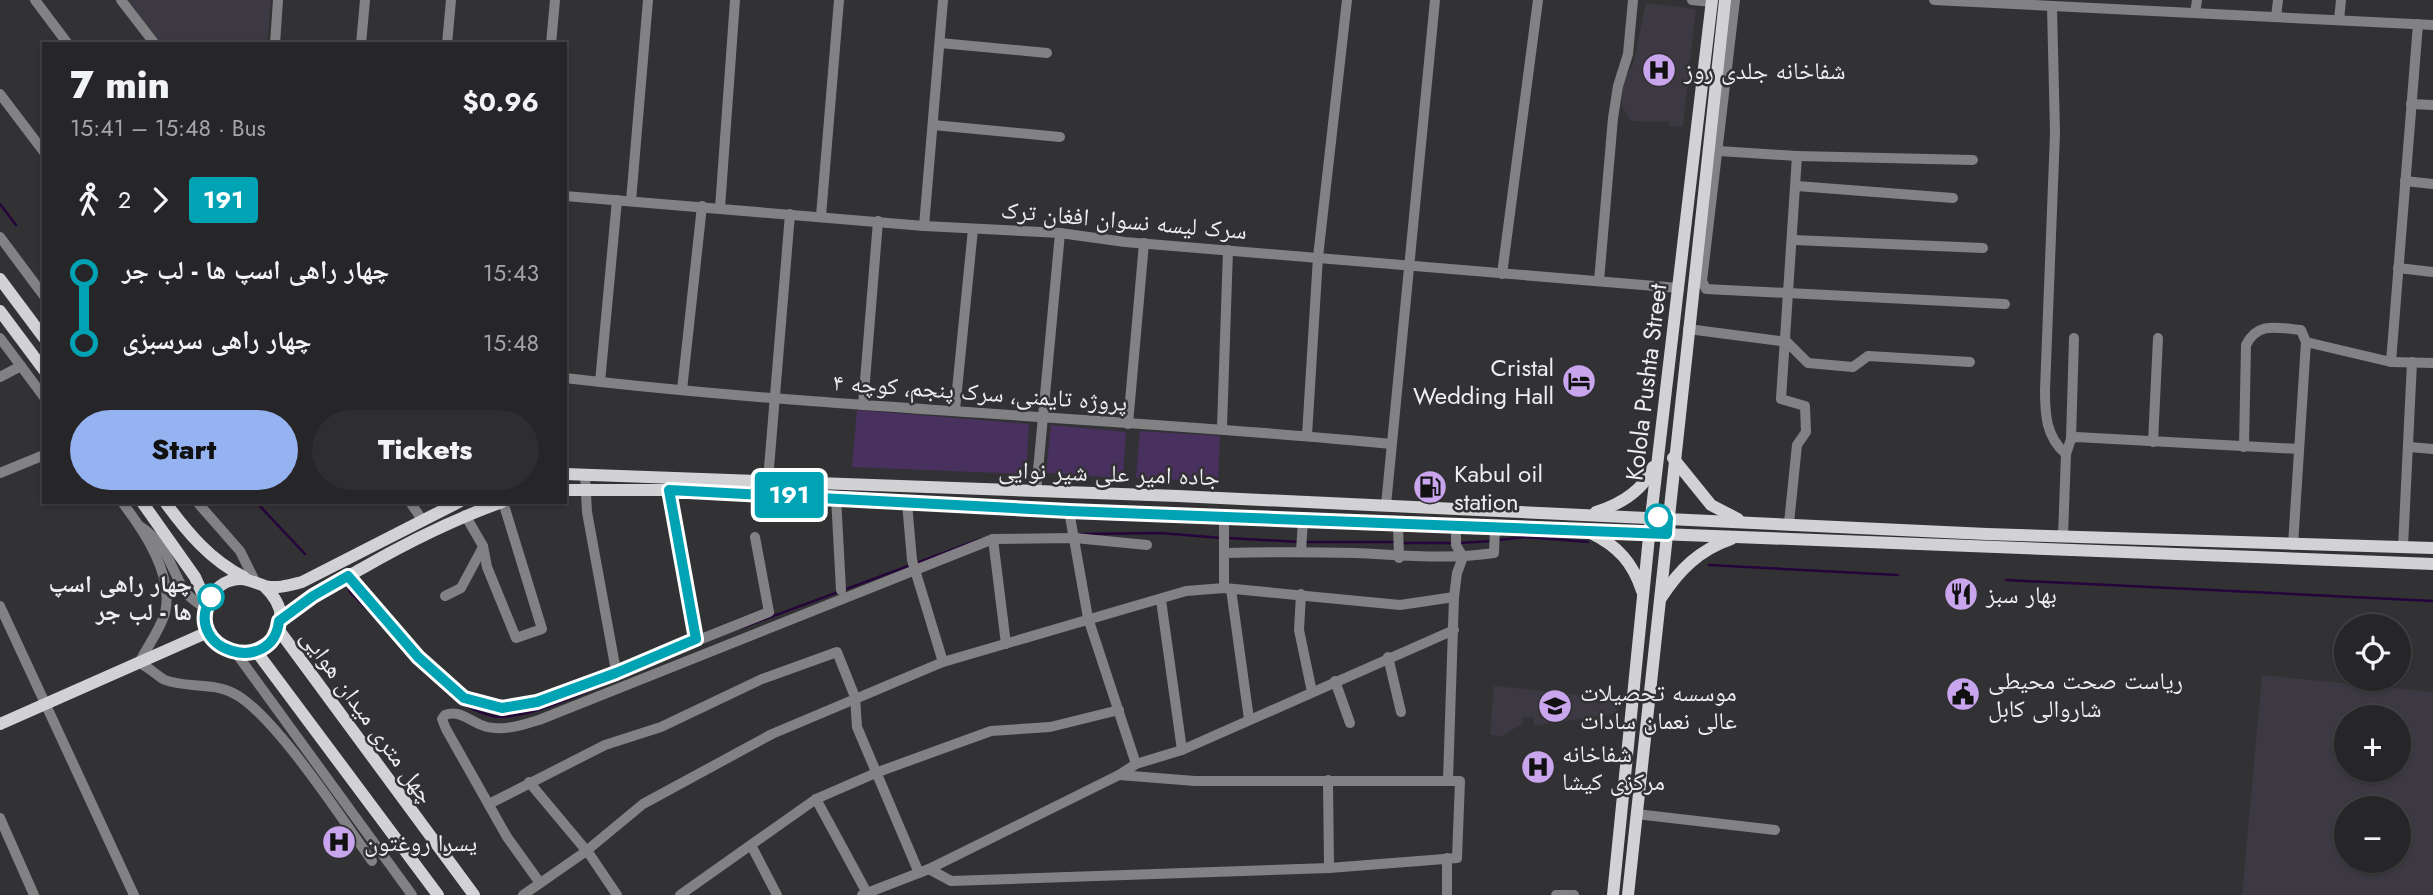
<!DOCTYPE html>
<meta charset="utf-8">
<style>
:root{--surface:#262527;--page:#2e2d2f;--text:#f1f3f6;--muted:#a4a5a7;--line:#424244;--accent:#95b2f1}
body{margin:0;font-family:Jost,"Noto Naskh Arabic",sans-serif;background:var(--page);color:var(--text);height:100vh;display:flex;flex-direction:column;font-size:26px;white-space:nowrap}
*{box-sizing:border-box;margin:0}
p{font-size:23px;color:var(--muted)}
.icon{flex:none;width:38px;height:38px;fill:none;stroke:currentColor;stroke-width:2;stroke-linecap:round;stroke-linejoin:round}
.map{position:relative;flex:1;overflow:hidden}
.details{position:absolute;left:42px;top:42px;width:525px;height:462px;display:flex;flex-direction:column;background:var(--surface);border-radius:0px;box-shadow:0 2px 5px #0004,0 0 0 2px var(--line)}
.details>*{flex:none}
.badge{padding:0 14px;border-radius:5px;font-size:24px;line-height:46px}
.fabs{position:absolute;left:2334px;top:614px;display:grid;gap:14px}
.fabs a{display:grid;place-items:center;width:77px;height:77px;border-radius:50%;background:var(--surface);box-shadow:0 2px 5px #0004,0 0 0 2px var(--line);font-size:35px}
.map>.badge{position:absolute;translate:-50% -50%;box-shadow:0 0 0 4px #fff}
.legs{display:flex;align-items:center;gap:10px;height:77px;padding:0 28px;font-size:23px}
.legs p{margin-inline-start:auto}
.summary{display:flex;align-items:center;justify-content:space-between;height:119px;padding:0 28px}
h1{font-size:38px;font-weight:800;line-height:52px}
.button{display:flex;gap:14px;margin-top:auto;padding:14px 28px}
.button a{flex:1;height:80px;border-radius:42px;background:var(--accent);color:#111;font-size:28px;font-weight:800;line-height:80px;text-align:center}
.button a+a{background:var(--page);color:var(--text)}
ul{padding:0 28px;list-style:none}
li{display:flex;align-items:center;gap:24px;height:70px;font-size:26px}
li i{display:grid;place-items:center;width:10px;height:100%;margin:0 9px;background:currentColor}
li i::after{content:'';width:18px;height:18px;margin:-9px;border:5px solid;border-radius:50%;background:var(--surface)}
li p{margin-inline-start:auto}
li:first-child i{background:linear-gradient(#0000 50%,currentColor 0)}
li:last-child i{background:linear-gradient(currentColor 50%,#0000 0)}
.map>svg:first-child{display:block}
.built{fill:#3d3942;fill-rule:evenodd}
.green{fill:#48305f}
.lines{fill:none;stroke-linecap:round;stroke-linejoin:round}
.stream{stroke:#25053b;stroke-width:2.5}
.minor{stroke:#828183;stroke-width:10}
.major{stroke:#d2d1d4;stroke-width:12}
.line-1-casing{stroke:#fff;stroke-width:16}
.line-1{stroke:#00a3b4;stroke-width:10}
.stop-1-dot{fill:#fff;stroke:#00a3b4;stroke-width:3.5}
.labels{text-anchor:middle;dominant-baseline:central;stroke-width:5;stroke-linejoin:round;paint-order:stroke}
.poi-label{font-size:24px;fill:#eeedef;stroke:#323134;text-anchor:start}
.street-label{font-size:24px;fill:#eeedef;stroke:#323134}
.stop-label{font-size:24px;font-weight:bold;fill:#eeedef;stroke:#323134;text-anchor:end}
</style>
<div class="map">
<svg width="2433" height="895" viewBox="0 0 2433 895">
<rect width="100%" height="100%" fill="#323134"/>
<g class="built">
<polygon points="128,0 271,0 267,44 161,44"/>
<polygon points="1646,3 1696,9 1683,127 1669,126 1669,122 1630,121 1622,105 1621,84 1633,65"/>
<path d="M2262,675L2433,692V895H2242ZM2347,718H2399V770H2347ZM2347,808H2399V861H2347Z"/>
<polygon points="1494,686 1618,699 1617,713 1534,726 1534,718 1523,717 1523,723 1503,736 1490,735"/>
</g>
<g class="green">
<polygon points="857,410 1029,424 1026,474 852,467"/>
<polygon points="1051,425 1126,432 1123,478 1046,473"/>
<polygon points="1140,431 1220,436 1218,482 1136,478"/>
</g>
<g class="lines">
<g class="stream">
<polyline points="0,204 16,225"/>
<polyline points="256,502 305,554"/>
<polyline points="1081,534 1160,533 1222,538"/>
<polyline points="1228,538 1299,542"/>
<polyline points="1498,540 1526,537 1588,542"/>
<polyline points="1305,542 1397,542"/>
<polyline points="1403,543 1453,543"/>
<polyline points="1459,543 1491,541"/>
<polyline points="1709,565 1898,575"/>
<polyline points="2006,580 2433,601"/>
<polyline points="349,591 398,641"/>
<polyline points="741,628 981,539"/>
<path d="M426,671C444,692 465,710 493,716C524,723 606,683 637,670"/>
</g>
<g class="minor">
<polyline points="35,0 68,44"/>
<polyline points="121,0 155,44"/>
<polyline points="1692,0 1712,2"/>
<polyline points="1735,0 1702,281 1706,289 2005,304"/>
<polyline points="1934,0 2433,25"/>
<path d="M2052,7L2055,133L2045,390C2045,415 2046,437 2066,454L2063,536"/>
<polyline points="2195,13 2197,0"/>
<polyline points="2276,17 2278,0"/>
<polyline points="2339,20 2341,0"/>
<polyline points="940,43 1047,53"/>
<polyline points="275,44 278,0"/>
<polyline points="361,44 365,0"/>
<polyline points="447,44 451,0"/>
<polyline points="551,44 555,0"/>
<polyline points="0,94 44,152"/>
<polyline points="2411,104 2433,105"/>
<polyline points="933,125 1060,137"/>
<polyline points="1719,151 1797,156 1781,399 1805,406 1806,432 1797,445 1789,523"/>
<polyline points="1797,156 1973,160"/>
<polyline points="2405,181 2433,184"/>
<polyline points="1797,186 1953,198"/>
<polyline points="565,196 924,226 1060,233 1125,242 1679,288"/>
<polyline points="631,201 648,0"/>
<polyline points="720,208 735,0"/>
<polyline points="821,216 839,0"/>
<polyline points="924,226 943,0"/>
<polyline points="0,237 44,296"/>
<polyline points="1794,240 1983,248"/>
<polyline points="2398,268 2433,272"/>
<polyline points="1502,274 1538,0"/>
<polyline points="1599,281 1613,118 1618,86 1628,54 1633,0"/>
<polyline points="1688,329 1787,342 1808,363 1853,367 1868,356 1970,362"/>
<polyline points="0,338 44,397"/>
<polyline points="2306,342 2391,362 2433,363"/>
<polyline points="2391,362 2418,24"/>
<polyline points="0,377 21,366"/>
<path d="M565,378C840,410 1116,417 1391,444"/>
<polyline points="600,382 617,200"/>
<polyline points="682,390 702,206"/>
<polyline points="863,405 878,221"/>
<polyline points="955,410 973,229"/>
<polyline points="1128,424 1144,243"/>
<polyline points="1222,427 1228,250"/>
<polyline points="1307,435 1318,257 1347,0"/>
<polyline points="2071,439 2074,338"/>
<polyline points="2153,442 2158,338"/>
<path d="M2244,447L2246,345C2258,321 2278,328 2301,330L2306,342L2293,545"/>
<polyline points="2409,447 2433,449"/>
<polyline points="2066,454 2071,439 2076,437 2299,449"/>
<polyline points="0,473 44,455"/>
<polyline points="585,475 587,512 616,671"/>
<polyline points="768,480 790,214"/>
<polyline points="669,490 696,639"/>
<polyline points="1036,492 1060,233"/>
<polyline points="836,497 841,590"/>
<path d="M122,502C144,531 174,575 165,613C160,630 147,647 139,663C149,667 156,675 165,680C184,688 211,682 233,693C273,712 344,822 372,861"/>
<polyline points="197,502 240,551 255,581"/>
<polyline points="410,502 423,521"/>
<polyline points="907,503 912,560 943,662"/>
<polyline points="1386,505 1435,0"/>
<polyline points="1069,511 1088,618 1136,764"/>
<polyline points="465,515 483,546 487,567 516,638 542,629 503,502"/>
<polyline points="1398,524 1399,558"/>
<path d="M141,527C166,543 170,566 184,590C189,598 198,603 205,608"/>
<polyline points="993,539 1006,644"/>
<polyline points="2403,547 2412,362"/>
<polyline points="1301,551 1303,520"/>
<path d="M1226,553C1269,552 1312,552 1355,553C1402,555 1447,560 1494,553L1495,528"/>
<polyline points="348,576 418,657 463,698 502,708 521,707 616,673 769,612 755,537"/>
<polyline points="1224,588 1224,517"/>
<polyline points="1231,589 1249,719"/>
<polyline points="1301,594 1299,630 1312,692"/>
<polyline points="445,596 461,588 483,547"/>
<polyline points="1161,600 1182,750"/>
<polyline points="0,606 134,895"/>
<polyline points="236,653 412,895"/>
<polyline points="1388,657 1401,712"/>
<polyline points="1335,681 1350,723"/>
<polyline points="1328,780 1329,868"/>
<polyline points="1448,780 1454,597 1457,573 1463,557 1456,545 1456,526"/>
<polyline points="529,782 590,855 617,895"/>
<polyline points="816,799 867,893"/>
<polyline points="489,804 605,745 661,727 762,679 837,652 855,697 857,727 919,873"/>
<polyline points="1636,814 1775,830"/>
<polyline points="0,818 34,895"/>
<polyline points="752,847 777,895"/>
<polyline points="929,869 951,881 1329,868 1457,858 1460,781 1195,781 1119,775"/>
<path d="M540,883L507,837L446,729L442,719L445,715C461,709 471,723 487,727C504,731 523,725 539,720L993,539L1075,538L1147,545"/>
<polyline points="523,895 585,852 643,804 772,734 943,662 1186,591 1224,588 1400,605 1454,597"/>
<polyline points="680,895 816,799 878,772 991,731 1050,727 1119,710"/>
<polyline points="862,895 929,869 1119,775 1136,764 1182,750 1454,630"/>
<polyline points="1447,895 1447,858"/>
<polyline points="1556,895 1574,895"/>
</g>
<g class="major">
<polyline points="0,279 44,338"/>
<polyline points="0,311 44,370"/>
<polyline points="1673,458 1711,505 1738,519"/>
<polyline points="565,474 1178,496 1987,534 2433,548"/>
<polyline points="565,490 669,490 836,497 1069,511 2433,564"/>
<polyline points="142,502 195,577 207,604"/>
<path d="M165,502C187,532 210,560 244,577"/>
<path d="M1596,512C1621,504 1643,491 1653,467"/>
<path d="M1591,533C1618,546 1633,563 1642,591"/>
<path d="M264,586C324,643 202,687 205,613C206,599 216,586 229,581C244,576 252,582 265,586C278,589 290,585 302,582L459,502"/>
<path d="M1661,598C1679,570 1699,550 1731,539"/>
<path d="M279,621C304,600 332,585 361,569C406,543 452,520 502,502"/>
<polyline points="278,629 474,895"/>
<polyline points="256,651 438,895"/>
<polyline points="0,724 208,632"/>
<polyline points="1613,895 1651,517 1712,0"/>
<polyline points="1628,895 1725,0"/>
</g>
</g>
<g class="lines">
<g class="line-1-casing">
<path id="line-1" d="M211,597C180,651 273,678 279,621L313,596L348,576L418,657L464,698L502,708L537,702L616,673L696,639L669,490L1069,511L1667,534L1668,518L1658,517"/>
</g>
<use href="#line-1" class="line-1"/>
</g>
<defs>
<g id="hospital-disc" transform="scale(1.75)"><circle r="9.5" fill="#c9a5ee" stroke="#323134"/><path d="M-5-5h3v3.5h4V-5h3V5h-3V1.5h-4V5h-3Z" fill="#111"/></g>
<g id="hotel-disc" transform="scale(1.75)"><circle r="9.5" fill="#c9a5ee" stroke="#323134"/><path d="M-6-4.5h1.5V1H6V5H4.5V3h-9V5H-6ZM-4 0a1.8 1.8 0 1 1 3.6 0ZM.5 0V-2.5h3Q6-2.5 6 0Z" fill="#111"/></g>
<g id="fuel-disc" transform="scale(1.75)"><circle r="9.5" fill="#c9a5ee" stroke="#323134"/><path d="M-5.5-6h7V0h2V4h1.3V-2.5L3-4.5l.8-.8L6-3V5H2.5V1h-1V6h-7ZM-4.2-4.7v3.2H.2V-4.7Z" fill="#111"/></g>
<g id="restaurant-disc" transform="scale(1.75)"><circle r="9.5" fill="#c9a5ee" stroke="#323134"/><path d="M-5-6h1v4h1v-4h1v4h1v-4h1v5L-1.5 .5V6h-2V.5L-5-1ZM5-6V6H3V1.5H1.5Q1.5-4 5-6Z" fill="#111"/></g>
<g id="civic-disc" transform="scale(1.75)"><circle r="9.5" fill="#c9a5ee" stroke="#323134"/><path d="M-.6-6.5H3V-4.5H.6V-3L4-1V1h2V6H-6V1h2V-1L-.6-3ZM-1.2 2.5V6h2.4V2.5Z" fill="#111"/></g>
<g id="university-disc" transform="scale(1.75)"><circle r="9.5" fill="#c9a5ee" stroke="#323134"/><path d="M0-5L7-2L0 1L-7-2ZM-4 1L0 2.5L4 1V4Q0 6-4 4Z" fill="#111"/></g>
</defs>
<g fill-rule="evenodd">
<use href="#hospital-disc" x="1659" y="70"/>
<use href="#hotel-disc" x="1579" y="381"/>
<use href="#fuel-disc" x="1430" y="487"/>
<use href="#restaurant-disc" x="1961" y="594"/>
<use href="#civic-disc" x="1963" y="694"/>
<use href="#university-disc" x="1555" y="706"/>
<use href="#hospital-disc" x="1538" y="767"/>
<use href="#hospital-disc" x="339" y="842"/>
</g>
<g class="stop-1-dot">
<circle cx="1658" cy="517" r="12"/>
<circle cx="211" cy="597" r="12"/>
</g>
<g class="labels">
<g class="poi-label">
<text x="1684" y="70">شفاخانه جلدی روز</text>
<text x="1554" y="367" text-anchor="end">Cristal<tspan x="1554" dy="28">Wedding Hall</tspan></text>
<text x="1454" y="473">Kabul oil<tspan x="1454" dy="28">station</tspan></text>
<text x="1986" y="594">بهار سبز</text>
<text x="1988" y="680">ریاست صحت محیطی<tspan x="1988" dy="28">شاروالی کابل</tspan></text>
<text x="1580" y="692">موسسه تحصیلات<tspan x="1580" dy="28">عالی نعمان سادات</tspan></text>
<text x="1562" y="753">شفاخانه<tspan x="1562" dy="28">مرکزی کیشا</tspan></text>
<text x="364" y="842">یسرا روغتون</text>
</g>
<g class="street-label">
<text transform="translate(1124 220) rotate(5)">سرک لیسه نسوان افغان‌ ترک</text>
<text transform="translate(1646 382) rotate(-83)">Kolola Pushta Street</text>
<text transform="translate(980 392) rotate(4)">پروژه تایمنی، سرک پنجم، کوچه ۴</text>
<text transform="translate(1109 473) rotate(2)">جاده امیر علی شیر نوایی</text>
<text transform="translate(368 716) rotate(54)">چهل متری میدان هوایی</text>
</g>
<g class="stop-label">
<text x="192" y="583">چهار راهی اسپ<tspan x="192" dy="28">ها - لب جر</tspan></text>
</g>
</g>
</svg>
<div class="fabs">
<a><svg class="icon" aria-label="locate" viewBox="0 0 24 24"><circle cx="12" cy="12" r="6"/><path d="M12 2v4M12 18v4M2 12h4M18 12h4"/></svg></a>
<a>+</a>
<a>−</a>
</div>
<b class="badge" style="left:789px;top:495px;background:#00a3b4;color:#fff">191</b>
<section class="details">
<div class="summary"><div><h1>7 min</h1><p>15:41 – 15:48 · Bus</p></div><b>$0.96</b></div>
<div class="legs"><svg class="icon" aria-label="walk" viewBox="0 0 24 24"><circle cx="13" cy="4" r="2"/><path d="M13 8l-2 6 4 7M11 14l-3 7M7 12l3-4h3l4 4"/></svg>2<svg class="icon" aria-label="forward" viewBox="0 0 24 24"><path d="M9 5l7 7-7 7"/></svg><b class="badge" style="background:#00a3b4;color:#fff">191</b></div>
<ul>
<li><i style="color:#00a3b4"></i><b>چهار راهی اسپ ها - لب جر</b><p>15:43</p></li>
<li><i style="color:#00a3b4"></i><b>چهار راهی سرسبزی</b><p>15:48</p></li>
</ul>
<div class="button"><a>Start</a><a>Tickets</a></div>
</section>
</div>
